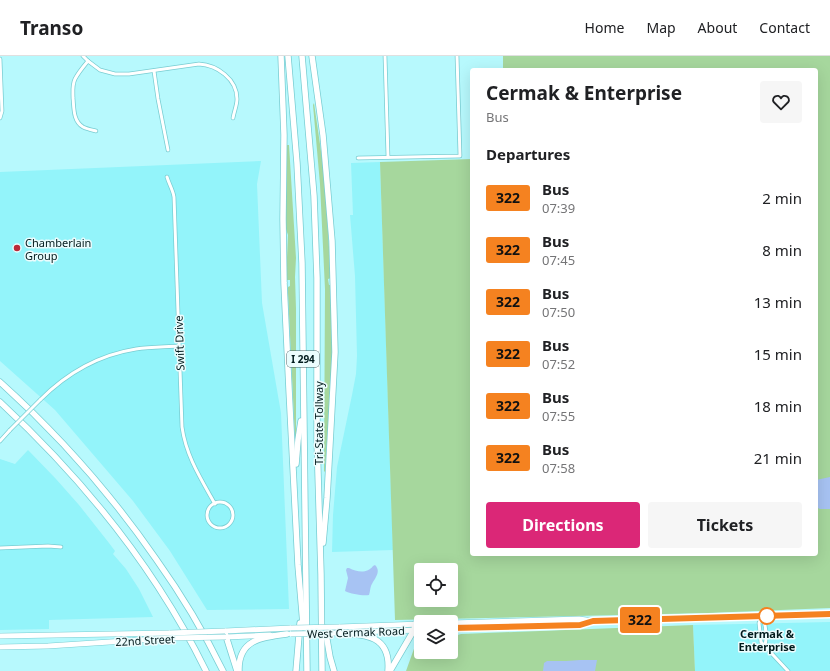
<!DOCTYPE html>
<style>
:root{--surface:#fff;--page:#f6f6f6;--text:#202124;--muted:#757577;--line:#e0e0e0;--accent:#db2777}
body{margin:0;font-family:"Noto Sans",sans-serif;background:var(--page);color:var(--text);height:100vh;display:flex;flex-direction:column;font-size:15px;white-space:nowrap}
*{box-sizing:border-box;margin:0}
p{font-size:13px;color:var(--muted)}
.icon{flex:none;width:22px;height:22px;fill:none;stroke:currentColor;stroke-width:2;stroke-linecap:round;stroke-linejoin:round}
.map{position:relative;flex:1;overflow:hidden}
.details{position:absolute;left:470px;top:12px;width:348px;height:488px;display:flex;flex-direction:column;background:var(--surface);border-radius:4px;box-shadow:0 4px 16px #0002}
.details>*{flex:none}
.badge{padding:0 8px;border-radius:3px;font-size:14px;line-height:26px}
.fabs{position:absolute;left:414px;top:507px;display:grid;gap:8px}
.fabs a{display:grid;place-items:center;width:44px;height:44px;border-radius:4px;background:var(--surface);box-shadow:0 4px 16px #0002;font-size:20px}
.map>.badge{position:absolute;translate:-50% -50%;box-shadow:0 0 0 2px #fff}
h2{padding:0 16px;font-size:15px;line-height:36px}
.round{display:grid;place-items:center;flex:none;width:42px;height:42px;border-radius:4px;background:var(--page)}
.headline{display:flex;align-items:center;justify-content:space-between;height:68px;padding:0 16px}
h1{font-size:19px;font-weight:700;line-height:30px}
.primary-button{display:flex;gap:8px;margin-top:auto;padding:8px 16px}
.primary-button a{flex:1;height:46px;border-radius:4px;background:var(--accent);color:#fff;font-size:16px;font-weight:700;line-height:46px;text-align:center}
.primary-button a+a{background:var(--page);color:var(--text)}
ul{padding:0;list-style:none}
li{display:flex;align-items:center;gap:12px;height:52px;padding:0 16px}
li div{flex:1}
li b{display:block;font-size:15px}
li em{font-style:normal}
li .badge{min-width:44px;font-weight:700;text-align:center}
header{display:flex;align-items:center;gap:24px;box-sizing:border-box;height:56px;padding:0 20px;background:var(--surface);border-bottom:1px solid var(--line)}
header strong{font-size:19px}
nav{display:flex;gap:22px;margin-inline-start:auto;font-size:14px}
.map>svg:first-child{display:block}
.built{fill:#93f4fa}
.green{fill:#a6d79d;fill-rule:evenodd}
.water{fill:#a7c3f3}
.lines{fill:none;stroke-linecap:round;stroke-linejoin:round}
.street-casing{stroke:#78cdd2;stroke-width:4.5}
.primary-casing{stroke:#78cdd2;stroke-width:6}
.highway-casing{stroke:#78cdd2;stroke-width:7}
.street{stroke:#fff;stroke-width:3}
.primary{stroke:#fff;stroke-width:5}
.highway{stroke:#fff;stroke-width:5.5}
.street-bridge-casing{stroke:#78cdd2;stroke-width:4.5;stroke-linecap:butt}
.primary-bridge-casing{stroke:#78cdd2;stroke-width:6;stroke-linecap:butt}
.street-bridge{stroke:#fff;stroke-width:3}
.primary-bridge{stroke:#fff;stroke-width:5}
.line-casing{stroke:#fff;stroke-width:9}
.line{stroke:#f58220;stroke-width:6}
.poi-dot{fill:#ba2939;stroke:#ecfcfd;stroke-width:1.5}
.stop-dot{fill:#fff;stroke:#f58220;stroke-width:2}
.labels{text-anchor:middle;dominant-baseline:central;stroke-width:3;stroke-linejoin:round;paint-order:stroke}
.shield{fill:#ecfcfd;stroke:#485e60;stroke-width:1}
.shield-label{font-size:10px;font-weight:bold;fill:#011a1c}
.poi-label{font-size:11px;fill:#011a1c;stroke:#ecfcfd;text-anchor:start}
.street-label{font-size:11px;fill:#011a1c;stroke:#ecfcfd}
.stop-label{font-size:11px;font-weight:bold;fill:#011a1c;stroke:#ecfcfd}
</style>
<header>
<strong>Transo</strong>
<nav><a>Home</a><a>Map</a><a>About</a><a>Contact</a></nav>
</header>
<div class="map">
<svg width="830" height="615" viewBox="0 0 830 615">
<rect width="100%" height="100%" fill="#b7f9fd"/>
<g class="built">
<polygon points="261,105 257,128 262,247 281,357 289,553 207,554 170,495 133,445 55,354 0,305 0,116"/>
<polygon points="380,106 393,494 332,496 333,459 337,411 352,339 356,318 357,300 355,220 350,159 353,159 351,107"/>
<polygon points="28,394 56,423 79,449 109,487 115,495 113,498 126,513 139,533 153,561 49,564 49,573 0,574 0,403 15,408"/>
<polygon points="830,566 830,615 695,615 693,569"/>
</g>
<g class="green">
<path d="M503,0H830V552L708,557L395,564L380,106L472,103V498H816V14H503ZM421,514H451V544H421Z"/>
<polygon points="314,47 322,102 325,129 331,222 328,223 329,229 332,229 331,269 332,280 332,312 325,416 324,415 325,233 320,128 313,49"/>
<polygon points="287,89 289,89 296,202 295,221 296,253 296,383 295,383 288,237 288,231 290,230 290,224 286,224 288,179 286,173 286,140"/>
<polygon points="693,569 695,615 406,615 415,590 421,588 421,596 451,596 451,581 461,578"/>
</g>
<g class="water">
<polygon points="830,421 830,453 820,453 816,451 816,424"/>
<path d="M375,509C382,516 374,523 371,530C370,533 370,536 369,539C363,540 351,538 345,535L348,522L346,514L347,512H349C357,516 367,518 373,510Z"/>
<polygon points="580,604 597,604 595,615 543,615 544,607 547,605 566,605"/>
</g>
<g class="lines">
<g class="street-casing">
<g id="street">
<path d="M83,0L88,5L100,14L115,18H129L199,8C217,9 237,23 237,43C237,49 234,56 233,62"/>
<polyline points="385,0 388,101"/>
<polyline points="0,3 2,55 0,62"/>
<path d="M88,5C83,11 78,17 75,23C72,29 73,36 73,42C74,52 73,65 83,71C87,73 92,74 96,75"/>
<polyline points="154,15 158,43 168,94"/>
<polyline points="358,102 460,100 457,0"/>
<path d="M167,121C169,128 173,134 174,141L182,371C186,400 201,423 215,448"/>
<path d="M40,344C67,317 98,299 136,293C150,291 165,291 179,290"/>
<polyline points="0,385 10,374"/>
<circle cx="220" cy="459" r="13"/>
<polyline points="0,492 48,490 61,491"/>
<polyline points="762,560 759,567 761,586 788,615"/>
<path d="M762,560C766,569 767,580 765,590"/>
</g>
</g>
<g class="primary-casing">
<g id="primary">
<polyline points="451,567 579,563 593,565 830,558"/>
<polyline points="339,571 421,568"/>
<polyline points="451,572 580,569 589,566"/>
<polyline points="225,575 291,572"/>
<polyline points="354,576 421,574"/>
<polyline points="0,580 170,577"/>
<polyline points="226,581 270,579"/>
<polyline points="0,591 48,590 171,582"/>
</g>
</g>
<g class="highway-casing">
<g id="highway">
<polyline points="281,0 284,79 283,163 284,227 289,333 298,509 303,568"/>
<polyline points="288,0 297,107 302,207 307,615"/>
<polyline points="302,0 314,140 317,222 317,383 321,518 322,615"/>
<polyline points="312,0 323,79 332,185 335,296 327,442 323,487"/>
<path d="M0,326C59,379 111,438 156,503C181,538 204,576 223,615"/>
<path d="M0,346C83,423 156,513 206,615"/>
<polyline points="296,408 298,384 301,365"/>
<polyline points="325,572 330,601 334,615"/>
<polyline points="225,577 237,615"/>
<path d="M339,577C366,578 391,580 388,615"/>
<path d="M239,615C238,584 261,581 287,578"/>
<polyline points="296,615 300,567"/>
<polyline points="390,615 414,574 415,568"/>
</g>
</g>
<use href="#street" class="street"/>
<use href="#primary" class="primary"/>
<use href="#highway" class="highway"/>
<g class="street-bridge-casing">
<polyline id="street-bridge" points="10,374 40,344"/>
</g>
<g class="primary-bridge-casing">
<g id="primary-bridge">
<polyline points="291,572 339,571"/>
<polyline points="170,577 225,575"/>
<polyline points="291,578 339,577"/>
<polyline points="171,582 226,581"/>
</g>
</g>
<use href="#street-bridge" class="street-bridge"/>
<use href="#primary-bridge" class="primary-bridge"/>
</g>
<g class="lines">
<g class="line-casing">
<polyline id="line" points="451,572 580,569 593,565 830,558"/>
</g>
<use href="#line" class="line"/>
</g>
<circle class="poi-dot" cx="17" cy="192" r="4"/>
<circle class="stop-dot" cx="767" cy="560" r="8"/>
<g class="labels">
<rect class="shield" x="287" y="295" width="32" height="16" rx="3"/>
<g class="shield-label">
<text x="303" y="303">I 294</text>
</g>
<g class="poi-label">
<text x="25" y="186">Chamberlain<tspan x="25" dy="13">Group</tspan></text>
</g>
<g class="street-label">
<text transform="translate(179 287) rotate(-92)">Swift Drive</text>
<text transform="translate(318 367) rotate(-90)">Tri-State Tollway</text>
<text transform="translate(356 576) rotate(-2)">West Cermak Road</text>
<text transform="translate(145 584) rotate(-3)">22nd Street</text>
</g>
<g class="stop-label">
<text x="767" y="577">Cermak &amp;<tspan x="767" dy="13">Enterprise</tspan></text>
</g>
</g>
</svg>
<div class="fabs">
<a><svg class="icon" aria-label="locate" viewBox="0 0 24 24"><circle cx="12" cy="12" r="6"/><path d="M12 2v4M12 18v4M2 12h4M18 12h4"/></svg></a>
<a><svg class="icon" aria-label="layers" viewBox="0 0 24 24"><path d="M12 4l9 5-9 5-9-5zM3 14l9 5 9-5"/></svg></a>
</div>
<b class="badge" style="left:640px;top:564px;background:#f58220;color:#111">322</b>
<section class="details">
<div class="headline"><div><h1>Cermak &amp; Enterprise</h1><p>Bus</p></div><a class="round"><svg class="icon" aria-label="heart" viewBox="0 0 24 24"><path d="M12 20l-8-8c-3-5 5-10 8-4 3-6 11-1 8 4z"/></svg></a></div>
<h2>Departures</h2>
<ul>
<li><span class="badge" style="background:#f58220;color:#111">322</span><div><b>Bus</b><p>07:39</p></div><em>2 min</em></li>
<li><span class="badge" style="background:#f58220;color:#111">322</span><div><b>Bus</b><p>07:45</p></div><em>8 min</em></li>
<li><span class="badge" style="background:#f58220;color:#111">322</span><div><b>Bus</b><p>07:50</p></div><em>13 min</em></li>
<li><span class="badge" style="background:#f58220;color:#111">322</span><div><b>Bus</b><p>07:52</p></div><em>15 min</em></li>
<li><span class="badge" style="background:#f58220;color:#111">322</span><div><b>Bus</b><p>07:55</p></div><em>18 min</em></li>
<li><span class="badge" style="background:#f58220;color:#111">322</span><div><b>Bus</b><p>07:58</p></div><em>21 min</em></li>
</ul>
<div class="primary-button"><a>Directions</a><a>Tickets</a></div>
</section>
</div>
